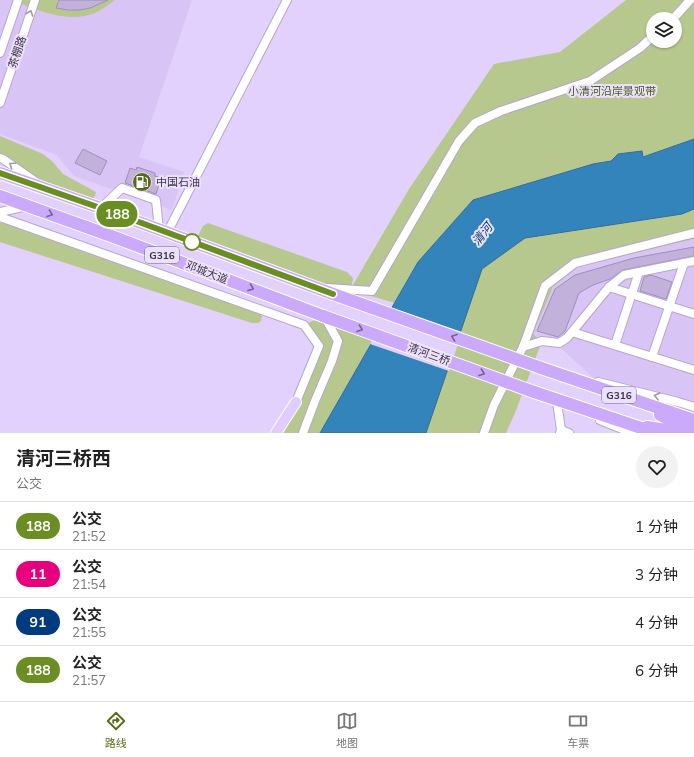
<!DOCTYPE html>
<html lang="zh">
<meta charset="utf-8">
<style>
:root{--surface:#fff;--page:#f2f2f2;--text:#222;--muted:#767676;--line:#e0e0e0;--accent:#566a17}
body{margin:0;font-family:Mulish,"Noto Sans SC",sans-serif;background:var(--page);color:var(--text);height:100vh;display:flex;flex-direction:column;font-size:15px;white-space:nowrap}
*{box-sizing:border-box;margin:0}
p{font-size:13px;color:var(--muted)}
.icon{flex:none;width:22px;height:22px;fill:none;stroke:currentColor;stroke-width:2;stroke-linecap:round;stroke-linejoin:round}
.map{position:relative;height:433px;overflow:hidden}
.sheet{display:flex;flex-direction:column;background:var(--surface);flex:1}
.sheet>*{flex:none}
.badge{padding:0 8px;border-radius:13px;font-size:14px;line-height:26px}
.tools{position:absolute;left:646px;top:12px;display:grid;gap:8px}
.tools a{display:grid;place-items:center;width:36px;height:36px;border-radius:50%;background:var(--surface);box-shadow:0 1px 3px #0004;font-size:20px}
.map>.badge{position:absolute;translate:-50% -50%;box-shadow:0 0 0 2px #fff}
.round{display:grid;place-items:center;flex:none;width:42px;height:42px;border-radius:21px;background:var(--page)}
.headline{display:flex;align-items:center;justify-content:space-between;height:68px;padding:0 16px}
h1{font-size:19px;font-weight:700;line-height:30px}
ul{padding:0;list-style:none}
li{display:flex;align-items:center;gap:12px;height:48px;padding:0 16px;border-top:1px solid var(--line)}
li div{flex:1}
li b{display:block;font-size:15px}
li em{font-style:normal}
li .badge{min-width:44px;font-weight:700;text-align:center}
.tabs{display:flex;justify-content:space-around;align-items:center;height:56px;border-top:1px solid var(--line);background:var(--surface);font-size:11px;color:var(--muted)}
.tabs a{display:grid;justify-items:center;gap:2px}
.tabs .on{color:var(--accent)}
.map>svg:first-child{display:block}
.built{fill:#d8c5f6}
.green{fill:#b7c88f;fill-rule:evenodd}
.water{fill:#3284bb;stroke:#356c98}
.pier{fill:#e1d1fc}
.building{fill:#c1b1db;stroke:#9f8fb8}
.lines{fill:none;stroke-linecap:round;stroke-linejoin:round}
.minor-casing{stroke:#b5a6cf;stroke-width:10}
.major-casing{stroke:#fff;stroke-width:12}
.highway-casing{stroke:#fff;stroke-width:14}
.minor{stroke:#fff;stroke-width:8}
.major{stroke:#e0ccfd;stroke-width:10}
.highway{stroke:#cbaafb;stroke-width:12}
.highway-bridge-casing{stroke:#fff;stroke-width:14;stroke-linecap:butt}
.highway-bridge{stroke:#cbaafb;stroke-width:12}
.oneway{stroke:#9d9aa2}
.oneway2{stroke:#75638e}
.line-casing{stroke:#fff;stroke-width:9}
.line{stroke:#6b8e23;stroke-width:6}
.stop-dot{fill:#fff;stroke:#6b8e23;stroke-width:2}
.labels{text-anchor:middle;dominant-baseline:central;stroke-width:4;stroke-linejoin:round;paint-order:stroke}
.shield{fill:#ebe1fc;stroke:#70687c;stroke-width:1}
.shield-label{font-size:10px;font-weight:bold;fill:#3b3445}
.street-label{font-size:11px;fill:#3b3445;stroke:#ebe1fc}
.park-label{font-size:11px;fill:#4b5b1e;stroke:#ebe1fc}
.poi-label{font-size:11px;fill:#3b3445;stroke:#ebe1fc;text-anchor:start}
.water-label{font-size:12px;font-style:italic;fill:#004166;stroke:#ebe1fc}
</style>
<div class="map">
<svg width="694" height="433" viewBox="0 0 694 433">
<rect width="100%" height="100%" fill="#e1d1fc"/>
<g class="built">
<polygon points="0,0 192,0 139,157 184,172 172,210 74,176 57,155 0,134"/>
<polygon points="694,239 694,420 606,390 563,350 533,334 553,287 578,267"/>
</g>
<g class="green">
<path d="M11,0H115C109,4 103,9 97,12C69,25 38,10 11,0Z"/>
<path d="M626,0H694V139L643,157L642,151L611,161L593,164L473,200L418,262L395,303L350,290L409,189L494,64L560,52ZM653,19H675V41H653Z"/>
<polygon points="0,136 43,154 52,161 63,174 96,192 95,196 91,201 53,187 6,158 0,156"/>
<polygon points="694,209 694,239 578,267 553,287 533,334 542,341 515,413 506,433 425,433 440,389 482,269 525,238 682,214"/>
<polygon points="4,221 258,311 262,316 261,321 258,323 252,323 0,242 0,223"/>
<polygon points="208,223 347,272 353,278 352,284 349,287 337,287 310,281 199,241 198,236 203,226"/>
<polygon points="323,316 377,335 320,433 276,433 319,346 304,325"/>
</g>
<polygon class="water" points="694,139 694,209 682,214 525,238 482,269 426,433 320,433 418,262 473,200 593,164 611,161 618,154 642,151 643,157"/>
<polygon class="pier" points="390,307 462,332 449,371 370,344"/>
<g class="building">
<polygon points="59,0 108,0 90,8 80,10 68,10 56,8"/>
<polygon points="83,149 107,161 100,175 75,163"/>
<polygon points="137,167 155,173 155,176 161,178 156,194 125,183 130,168 136,170"/>
<polygon points="694,247 694,256 623,270 610,279 593,285 579,293 565,331 558,337 537,331 555,289 575,275 634,258"/>
<polygon points="651,275 672,282 666,299 640,291 644,277"/>
</g>
<g class="lines">
<g class="minor-casing">
<g id="minor">
<polyline points="673,19 690,0"/>
<polyline points="0,53 18,0"/>
<polyline points="0,103 35,0"/>
<polyline points="0,158 3,159 36,182"/>
<polyline points="101,208 122,188 156,200 159,230"/>
<polyline points="0,212 27,206"/>
<polyline points="0,217 304,325 319,346 296,402"/>
<polyline points="167,233 287,0"/>
<polyline points="694,261 624,275 609,287 572,332 694,370"/>
<polyline points="609,287 694,314"/>
<polyline points="327,288 372,291 459,141 475,123 501,111 590,81 640,48 653,36"/>
<polyline points="615,345 639,272"/>
<polyline points="523,347 542,341 559,343 567,338 572,332"/>
<polyline points="652,357 684,263"/>
<polyline points="598,382 678,402 694,407"/>
<polyline points="557,402 561,430 560,433"/>
<polyline points="600,420 632,433"/>
<polyline points="561,430 569,433"/>
<polyline points="303,433 315,401 332,361 338,341 324,316"/>
<polyline points="484,433 494,405 523,347 545,286 575,263 694,233"/>
</g>
</g>
<g class="major-casing">
<polyline id="major" points="276,433 296,402"/>
</g>
<g class="highway-casing">
<g id="highway">
<polyline points="0,173 112,212 333,294"/>
<polyline points="0,196 114,237 323,316"/>
<polyline points="544,369 694,420"/>
<polyline points="534,392 656,433"/>
<polyline points="660,415 676,423 694,430"/>
<polyline points="647,427 673,431 680,433"/>
</g>
</g>
<use href="#minor" class="minor"/>
<use href="#major" class="major"/>
<use href="#highway" class="highway"/>
<g class="highway-bridge-casing">
<g id="highway-bridge">
<polyline points="333,294 544,369"/>
<polyline points="323,316 534,392"/>
</g>
</g>
<use href="#highway-bridge" class="highway-bridge"/>
</g>
<defs><path id="oneway-chevron" d="M-2-3.5L2.5 0L-2 3.5" fill="none" stroke-width="1.6" stroke-linecap="round" stroke-linejoin="round"/></defs>
<g class="oneway">
<use href="#oneway-chevron" transform="translate(30 13) rotate(-71)"/>
<use href="#oneway-chevron" transform="translate(12 165) rotate(-145)"/>
<use href="#oneway-chevron" transform="translate(657 396) rotate(-166)"/>
</g>
<g class="oneway2">
<use href="#oneway-chevron" transform="translate(50 214) rotate(20)"/>
<use href="#oneway-chevron" transform="translate(251 288) rotate(21)"/>
<use href="#oneway-chevron" transform="translate(360 329) rotate(20)"/>
<use href="#oneway-chevron" transform="translate(454 337) rotate(-160)"/>
<use href="#oneway-chevron" transform="translate(482 373) rotate(20)"/>
</g>
<g class="lines">
<g class="line-casing">
<polyline id="line" points="0,173 112,212 333,294"/>
</g>
<use href="#line" class="line"/>
</g>
<defs>
<g id="fuel-disc" transform="scale(1)"><circle r="9.5" fill="#566a17" stroke="#ebe1fc"/><path d="M-5.5-6h7V0h2V4h1.3V-2.5L3-4.5l.8-.8L6-3V5H2.5V1h-1V6h-7ZM-4.2-4.7v3.2H.2V-4.7Z" fill="#fff"/></g>
</defs>
<g fill-rule="evenodd">
<use href="#fuel-disc" x="142" y="182"/>
</g>
<circle class="stop-dot" cx="192" cy="242" r="8"/>
<g class="labels">
<g class="shield">
<rect x="145" y="247" width="34" height="16" rx="3"/>
<rect x="602" y="387" width="34" height="16" rx="3"/>
</g>
<g class="shield-label">
<text x="162" y="255">G316</text>
<text x="619" y="395">G316</text>
</g>
<g class="street-label">
<text transform="translate(17 52) rotate(-71)">茶棚路</text>
<text transform="translate(207 272) rotate(21)">邓城大道</text>
<text transform="translate(429 354) rotate(20)">清河三桥</text>
</g>
<g class="park-label">
<text x="612" y="91">小清河沿岸景观带</text>
</g>
<g class="poi-label">
<text x="156" y="182">中国石油</text>
</g>
<g class="water-label">
<text transform="translate(482 234) rotate(-51)">清河</text>
</g>
</g>
</svg>
<div class="tools">
<a><svg class="icon" aria-label="layers" viewBox="0 0 24 24"><path d="M12 4l9 5-9 5-9-5zM3 14l9 5 9-5"/></svg></a>
</div>
<b class="badge" style="left:117px;top:214px;background:#6b8e23;color:#fff">188</b>
</div>
<section class="sheet">
<div class="headline"><div><h1>清河三桥西</h1><p>公交</p></div><a class="round"><svg class="icon" aria-label="heart" viewBox="0 0 24 24"><path d="M12 20l-8-8c-3-5 5-10 8-4 3-6 11-1 8 4z"/></svg></a></div>
<ul>
<li><span class="badge" style="background:#6b8e23;color:#fff">188</span><div><b>公交</b><p>21:52</p></div><em>1 分钟</em></li>
<li><span class="badge" style="background:#e6007e;color:#fff">11</span><div><b>公交</b><p>21:54</p></div><em>3 分钟</em></li>
<li><span class="badge" style="background:#003b80;color:#fff">91</span><div><b>公交</b><p>21:55</p></div><em>4 分钟</em></li>
<li><span class="badge" style="background:#6b8e23;color:#fff">188</span><div><b>公交</b><p>21:57</p></div><em>6 分钟</em></li>
</ul>
</section>
<nav class="tabs">
<a class="on"><svg class="icon" aria-label="directions" viewBox="0 0 24 24"><path d="M12 3l9 9-9 9-9-9zM9 14v-3h6M13 9l2 2-2 2"/></svg>路线</a>
<a><svg class="icon" aria-label="map" viewBox="0 0 24 24"><path d="M3 6l6-2 6 2 6-2v14l-6 2-6-2-6 2zM9 4v14M15 6v14"/></svg>地图</a>
<a><svg class="icon" aria-label="tickets" viewBox="0 0 24 24"><path d="M3 7h18v10H3zM15 7v10"/></svg>车票</a>
</nav>
